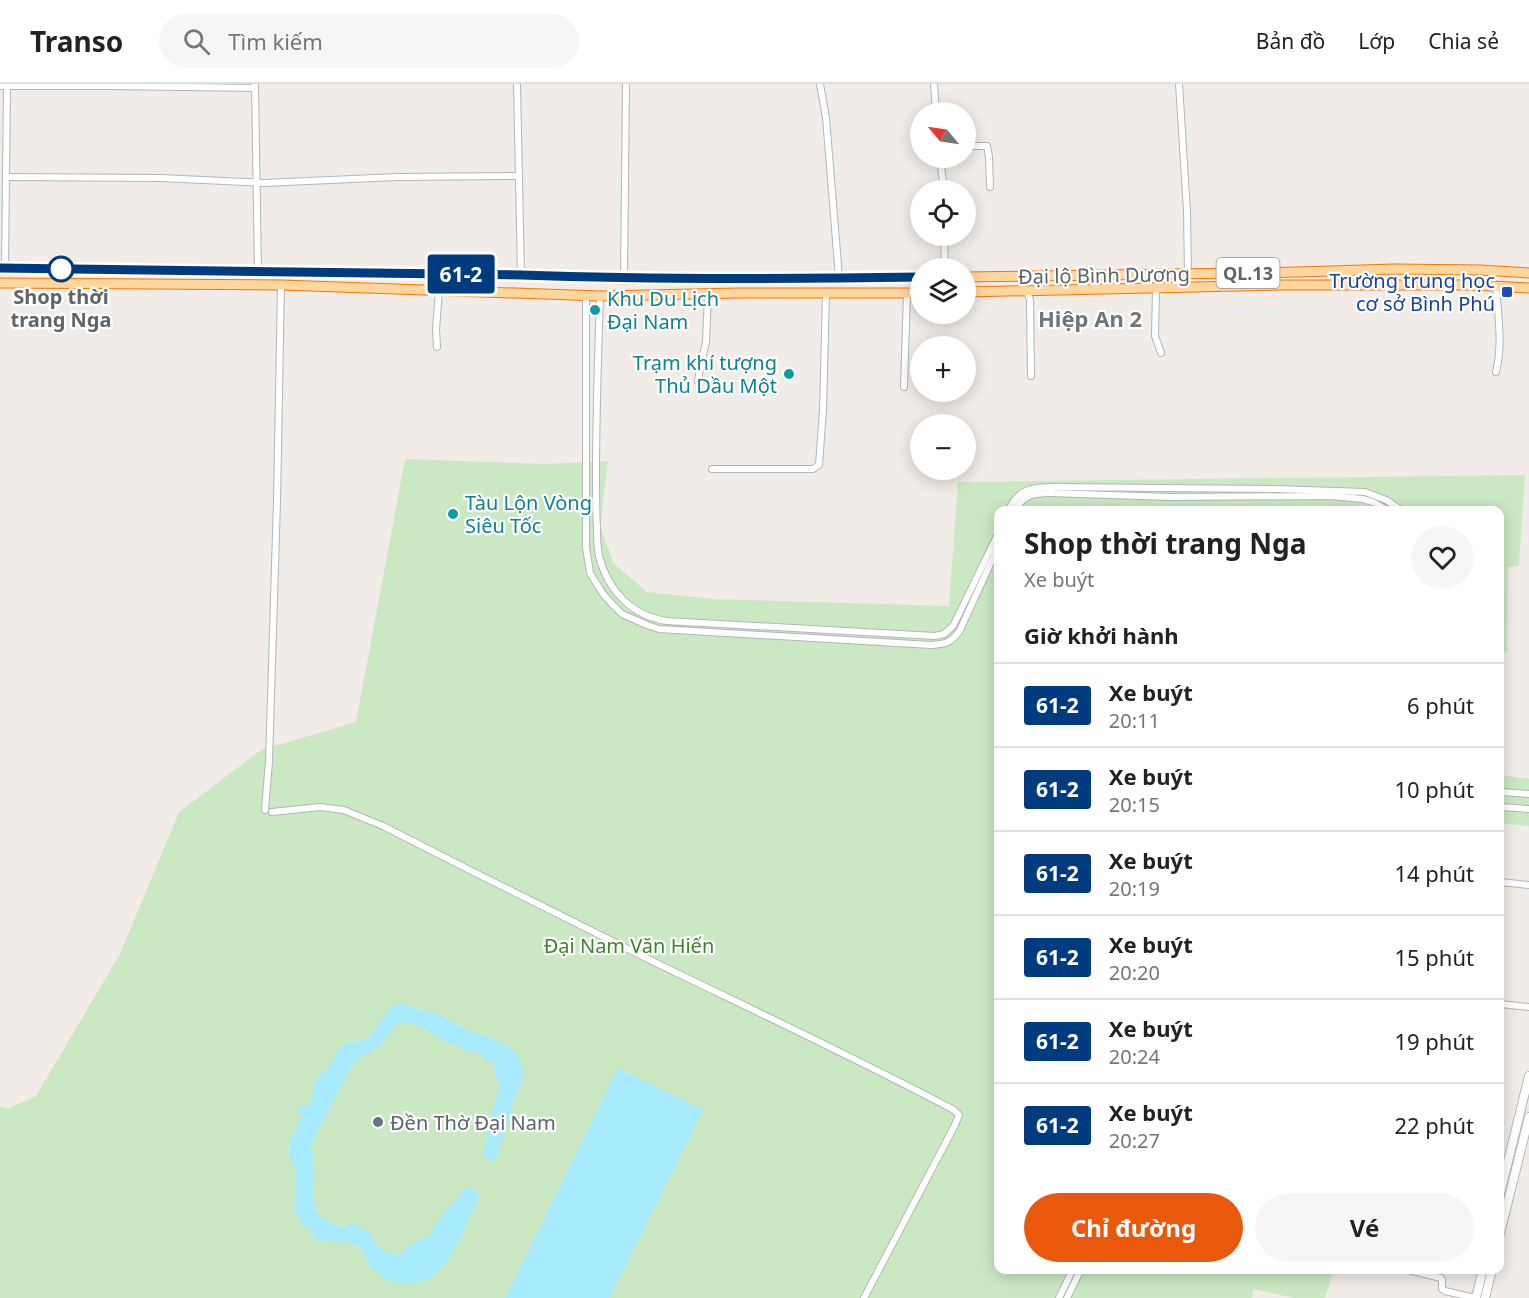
<!DOCTYPE html>
<html lang="vi">
<meta charset="utf-8">
<style>
:root{--surface:#fff;--page:#f6f6f6;--text:#222;--muted:#767676;--line:#e0e0e0;--accent:#ea580c}
body{margin:0;font-family:"Noto Sans",sans-serif;background:var(--page);color:var(--text);height:100vh;display:flex;flex-direction:column;font-size:22px;white-space:nowrap}
*{box-sizing:border-box;margin:0}
p{font-size:20px;color:var(--muted)}
.icon{flex:none;width:33px;height:33px;fill:none;stroke:currentColor;stroke-width:2;stroke-linecap:round;stroke-linejoin:round}
.map{position:relative;flex:1;overflow:hidden}
.panel{position:absolute;left:994px;top:422px;width:510px;height:768px;display:flex;flex-direction:column;background:var(--surface);border-radius:12px;box-shadow:0 3px 15px #0003}
.panel>*{flex:none}
.badge{padding:0 12px;border-radius:4px;font-size:21px;line-height:39px}
.needle{width:39px;rotate:299deg}
.buttons{position:absolute;left:910px;top:18px;display:grid;gap:12px}
.buttons a{display:grid;place-items:center;width:66px;height:66px;border-radius:50%;background:var(--surface);box-shadow:0 3px 15px #0003;font-size:30px}
.map>.badge{position:absolute;translate:-50% -50%;box-shadow:0 0 0 3px #fff}
h2{padding:0 30px;font-size:22px;line-height:54px}
.round{display:grid;place-items:center;flex:none;width:63px;height:63px;border-radius:32px;background:var(--page)}
.head{display:flex;align-items:center;justify-content:space-between;height:102px;padding:0 30px}
h1{font-size:28px;font-weight:700;line-height:45px}
.button{display:flex;gap:12px;margin-top:auto;padding:12px 30px}
.button a{flex:1;height:69px;border-radius:36px;background:var(--accent);color:#fff;font-size:24px;font-weight:700;line-height:69px;text-align:center}
.button a+a{background:var(--page);color:var(--text)}
ul{padding:0;list-style:none}
li{display:flex;align-items:center;gap:18px;height:84px;padding:0 30px;border-top:2px solid var(--line)}
li div{flex:1}
li b{display:block;font-size:22px}
li em{font-style:normal}
li .badge{min-width:66px;font-weight:700;text-align:center}
header{display:flex;align-items:center;gap:36px;box-sizing:border-box;height:84px;padding:0 30px;background:var(--surface);border-bottom:2px solid var(--line)}
header strong{font-size:28px}
nav{display:flex;gap:33px;margin-inline-start:auto;font-size:21px}
.search{width:420px;height:54px;background:var(--page);display:flex;align-items:center;gap:15px;box-sizing:border-box;padding:0 21px;border-radius:33px;color:var(--muted);font-size:22px}
.map>svg:first-child{display:block}
.green{fill:#cae9c3}
.water{fill:#a8ebff}
.lines{fill:none;stroke-linecap:round;stroke-linejoin:round}
.minor-casing{stroke:#b2b6b9;stroke-width:8}
.secondary-casing{stroke:#b3b8bb;stroke-width:10}
.trunk-casing{stroke:#f77600;stroke-width:11}
.minor{stroke:#fff;stroke-width:6}
.secondary{stroke:#fff;stroke-width:8}
.trunk{stroke:#ffd69e;stroke-width:9}
.line-casing{stroke:#fff;stroke-width:14}
.line{stroke:#003b80;stroke-width:9}
.stop-dot{fill:#fff;stroke:#003b80;stroke-width:3}
.transit-dot{fill:#1a4fb4;stroke:#fff;stroke-width:2}
.culture-dot{fill:#0f9aa8;stroke:#fff;stroke-width:2}
.worship-dot{fill:#6b7280;stroke:#fff;stroke-width:2}
.labels{text-anchor:middle;dominant-baseline:central;stroke-width:4.5;stroke-linejoin:round;paint-order:stroke}
.shield{fill:#fff;stroke:#8e9295;stroke-width:1.5}
.shield-label{font-size:18px;font-weight:bold;fill:#5e6467}
.street-label{font-size:20px;fill:#5e6467;stroke:#fff}
.transit-label{font-size:20px;fill:#164399;stroke:#fff;text-anchor:end}
.stop-label{font-size:20px;font-weight:bold;fill:#5e6467;stroke:#fff}
.culture-label{font-size:20px;fill:#0d838f;stroke:#fff;text-anchor:start}
.park-label{font-size:20px;fill:#3f8231;stroke:#fff}
.worship-label{font-size:20px;fill:#5b616d;stroke:#fff;text-anchor:start}
.quarter-label{font-size:22px;font-weight:bold;fill:#6f7679;stroke:#fff}
</style>
<header>
<strong>Transo</strong>
<div class="search"><svg class="icon" aria-label="search" viewBox="0 0 24 24"><circle cx="10" cy="10" r="6"/><path d="M15 15l6 6"/></svg>Tìm kiếm</div>
<nav><a>Bản đồ</a><a>Lớp</a><a>Chia sẻ</a></nav>
</header>
<div class="map">
<svg width="1529" height="1214" viewBox="0 0 1529 1214">
<rect width="100%" height="100%" fill="#f1ece7"/>
<g class="green">
<polygon points="405,375 546,380 608,377 600,442 614,480 647,508 712,515 949,522 958,398 1525,391 1519,482 1508,483 1507,569 1500,568 1500,426 999,426 999,1185 1334,1185 1325,1214 1294,1214 1253,1205 1252,1214 0,1214 0,1022 8,1025 36,1012 120,870 179,728 261,666 356,638"/>
<polygon points="1500,691 1529,695 1529,742 1500,739"/>
</g>
<g class="water">
<path d="M405,920L427,928L432,927L465,945L501,958L515,968L519,973L522,981L523,995L512,1020L509,1036L494,1078L482,1072C488,1057 489,1043 492,1028C495,1018 499,1009 500,999L496,994L493,977H487L476,967H467L442,956L426,945L410,939L400,938L392,945L380,962L357,975L347,990L311,1061C313,1071 314,1080 314,1089C315,1102 310,1120 319,1131C325,1138 336,1141 345,1144L351,1138L369,1148L377,1162L386,1168L399,1171L407,1163L431,1150L438,1136L467,1103L481,1110C461,1145 449,1214 390,1197C384,1194 376,1189 371,1184C365,1178 365,1166 357,1161C350,1157 341,1158 334,1158C326,1157 319,1156 312,1153L313,1147L307,1142L303,1143L300,1135L294,1127L295,1113L298,1110L294,1107C295,1100 298,1093 296,1087C294,1079 288,1073 289,1065C289,1051 302,1041 301,1028L297,1027L298,1021L307,1022L312,1015L311,1012L315,1008L313,1003C314,1000 315,997 317,994C320,990 325,988 327,984C342,963 339,957 367,956L392,922Z"/>
<polygon points="618,984 703,1026 610,1214 505,1214"/>
</g>
<g class="lines">
<g class="minor-casing">
<g id="minor">
<polyline points="255,0 258,188"/>
<polyline points="517,0 521,191"/>
<polyline points="820,0 826,34 839,193"/>
<polyline points="934,0 936,28"/>
<polyline points="1179,0 1187,127 1188,190"/>
<polyline points="0,2 110,2 255,4"/>
<polyline points="966,62 987,62 989,73 990,103"/>
<polyline points="940,74 944,106"/>
<polyline points="6,93 160,94 264,99 397,93 519,92"/>
<polyline points="944,152 945,184"/>
<polyline points="5,184 7,0"/>
<polyline points="624,195 626,0"/>
<path d="M1496,202C1498,231 1503,260 1496,288"/>
<polyline points="1156,205 1155,252 1161,269"/>
<polyline points="1027,207 1030,216 1031,292"/>
<path d="M586,211V463L590,489L603,510L612,520L622,530L647,541L659,545L931,561C946,560 950,559 959,548L999,461"/>
<path d="M600,212C598,271 596,331 596,390C596,409 596,427 597,445C597,454 597,464 599,472C608,507 632,532 667,537L935,552L944,550L953,542L999,448"/>
<polyline points="437,263 436,245 439,207"/>
<polyline points="698,297 701,278 706,259 708,210"/>
<polyline points="904,303 907,209"/>
<polyline points="712,385 813,385 819,381 823,326 826,210"/>
<path d="M1009,426C1018,405 1032,403 1053,403L1275,405L1365,408L1386,416L1401,426"/>
<path d="M1015,426C1025,410 1032,410 1049,409L1170,413L1331,412L1362,415L1373,418L1387,426"/>
<polyline points="1500,708 1529,710"/>
<polyline points="1500,723 1529,725"/>
<polyline points="265,726 269,677 277,417 281,201"/>
<path d="M272,728L320,723L344,726L383,742C471,787 559,831 648,875C751,925 854,973 954,1026L959,1031L955,1041L864,1214"/>
<polyline points="1500,798 1529,801"/>
<polyline points="1500,920 1529,923"/>
<polyline points="1405,1185 1441,1194 1442,1196 1442,1205 1445,1207 1475,1214"/>
<polyline points="1059,1214 1073,1185"/>
<polyline points="1067,1214 1081,1185"/>
</g>
</g>
<g class="secondary-casing">
<g id="secondary">
<polyline points="1500,1110 1529,992"/>
<polyline points="1500,1149 1529,1033"/>
<polyline points="1476,1214 1483,1185"/>
<polyline points="1485,1214 1492,1185"/>
</g>
</g>
<g class="trunk-casing">
<g id="trunk">
<polyline points="0,184 521,191 624,195 921,193"/>
<polyline points="966,193 1298,188 1394,185 1480,186 1529,189"/>
<polyline points="0,199 281,201 600,212 739,209 921,209"/>
<polyline points="966,208 1280,201 1472,201 1529,204"/>
</g>
</g>
<use href="#minor" class="minor"/>
<use href="#secondary" class="secondary"/>
<use href="#trunk" class="trunk"/>
</g>
<g class="lines">
<g class="line-casing">
<path id="line" d="M0,184L521,191C654,196 788,195 921,193"/>
</g>
<use href="#line" class="line"/>
</g>
<circle class="stop-dot" cx="61" cy="185" r="12"/>
<rect class="transit-dot" x="1501" y="202" width="12" height="12" rx="3"/>
<g class="culture-dot">
<circle cx="595" cy="226" r="6"/>
<circle cx="789" cy="290" r="6"/>
<circle cx="453" cy="430" r="6"/>
</g>
<circle class="worship-dot" cx="378" cy="1038" r="6"/>
<g class="labels">
<rect class="shield" x="1216.5" y="174" width="63" height="30" rx="4.5"/>
<g class="shield-label">
<text x="1248" y="189">QL.13</text>
</g>
<g class="street-label">
<text transform="translate(1104 191) rotate(-1)">Đại lộ Bình Dương</text>
</g>
<g class="transit-label">
<text x="1495" y="196">Trường trung học<tspan x="1495" dy="23">cơ sở Bình Phú</tspan></text>
</g>
<g class="stop-label">
<text x="61" y="212">Shop thời<tspan x="61" dy="23">trang Nga</tspan></text>
</g>
<g class="culture-label">
<text x="607" y="214">Khu Du Lịch<tspan x="607" dy="23">Đại Nam</tspan></text>
<text x="777" y="278" text-anchor="end">Trạm khí tượng<tspan x="777" dy="23">Thủ Dầu Một</tspan></text>
<text x="465" y="418">Tàu Lộn Vòng<tspan x="465" dy="23">Siêu Tốc</tspan></text>
</g>
<g class="park-label">
<text x="629" y="861">Đại Nam Văn Hiến</text>
</g>
<g class="worship-label">
<text x="390" y="1038">Đền Thờ Đại Nam</text>
</g>
<g class="quarter-label">
<text x="1090" y="234">Hiệp An 2</text>
</g>
</g>
</svg>
<div class="buttons">
<a><svg class="needle" viewBox="-14 -14 28 28"><path d="M0-13l5 13h-10z" fill="#e53935"/><path d="M0 13l5-13h-10z" fill="#767676"/></svg></a>
<a><svg class="icon" aria-label="locate" viewBox="0 0 24 24"><circle cx="12" cy="12" r="6"/><path d="M12 2v4M12 18v4M2 12h4M18 12h4"/></svg></a>
<a><svg class="icon" aria-label="layers" viewBox="0 0 24 24"><path d="M12 4l9 5-9 5-9-5zM3 14l9 5 9-5"/></svg></a>
<a>+</a>
<a>−</a>
</div>
<b class="badge" style="left:461px;top:190px;background:#003b80;color:#fff">61-2</b>
<section class="panel">
<div class="head"><div><h1>Shop thời trang Nga</h1><p>Xe buýt</p></div><a class="round"><svg class="icon" aria-label="heart" viewBox="0 0 24 24"><path d="M12 20l-8-8c-3-5 5-10 8-4 3-6 11-1 8 4z"/></svg></a></div>
<h2>Giờ khởi hành</h2>
<ul>
<li><span class="badge" style="background:#003b80;color:#fff">61-2</span><div><b>Xe buýt</b><p>20:11</p></div><em>6 phút</em></li>
<li><span class="badge" style="background:#003b80;color:#fff">61-2</span><div><b>Xe buýt</b><p>20:15</p></div><em>10 phút</em></li>
<li><span class="badge" style="background:#003b80;color:#fff">61-2</span><div><b>Xe buýt</b><p>20:19</p></div><em>14 phút</em></li>
<li><span class="badge" style="background:#003b80;color:#fff">61-2</span><div><b>Xe buýt</b><p>20:20</p></div><em>15 phút</em></li>
<li><span class="badge" style="background:#003b80;color:#fff">61-2</span><div><b>Xe buýt</b><p>20:24</p></div><em>19 phút</em></li>
<li><span class="badge" style="background:#003b80;color:#fff">61-2</span><div><b>Xe buýt</b><p>20:27</p></div><em>22 phút</em></li>
</ul>
<div class="button"><a>Chỉ đường</a><a>Vé</a></div>
</section>
</div>
